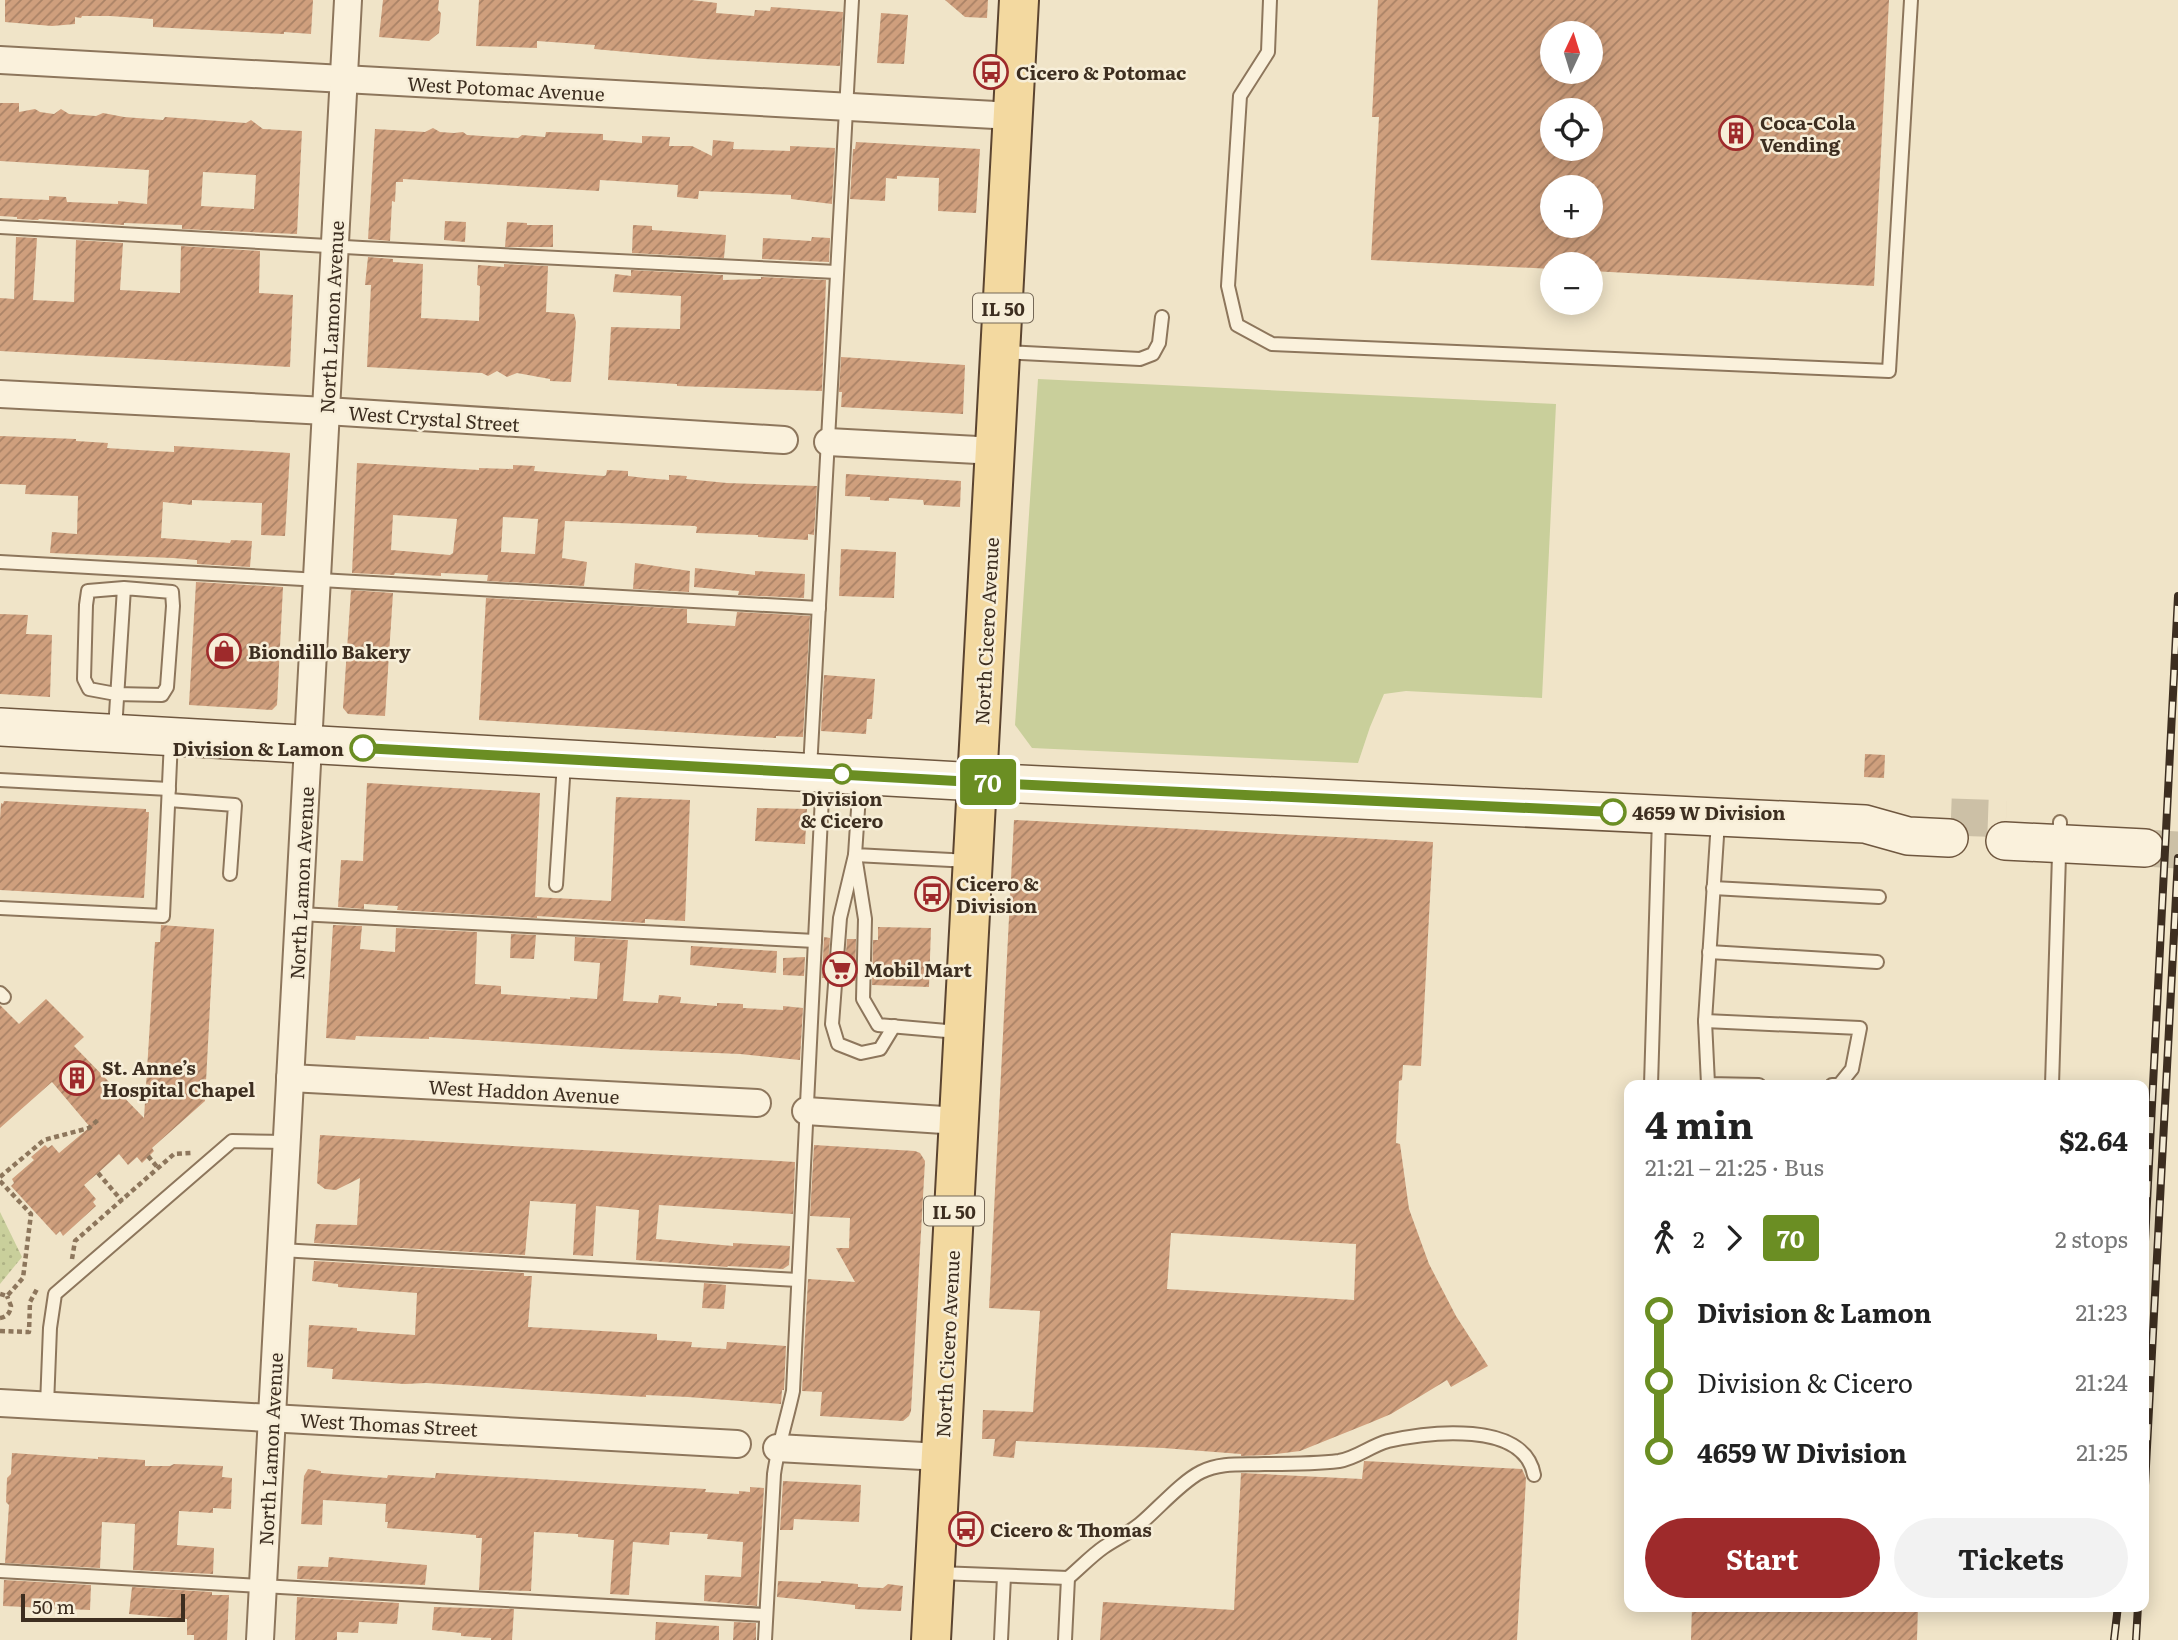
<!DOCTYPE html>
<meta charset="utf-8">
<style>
:root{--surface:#fff;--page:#f2f2f2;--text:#222;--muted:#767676;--accent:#9e2a2b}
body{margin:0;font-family:Literata,serif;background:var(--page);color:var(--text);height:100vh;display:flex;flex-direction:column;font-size:26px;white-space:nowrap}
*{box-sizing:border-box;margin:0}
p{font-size:23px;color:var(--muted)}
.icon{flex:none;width:38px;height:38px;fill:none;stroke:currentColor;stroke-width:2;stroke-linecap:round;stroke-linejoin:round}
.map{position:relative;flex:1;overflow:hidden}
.details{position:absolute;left:1624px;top:1080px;width:525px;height:532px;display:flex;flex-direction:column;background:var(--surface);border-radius:14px;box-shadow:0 4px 18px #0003}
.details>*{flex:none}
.badge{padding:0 14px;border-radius:5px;font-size:24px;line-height:46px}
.needle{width:46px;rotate:4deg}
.fabs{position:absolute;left:1540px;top:21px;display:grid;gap:14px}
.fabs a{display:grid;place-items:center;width:63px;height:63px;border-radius:50%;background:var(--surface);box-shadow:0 4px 18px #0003;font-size:35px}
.scale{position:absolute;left:21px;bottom:18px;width:164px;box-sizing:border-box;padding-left:7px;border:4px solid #3d2e20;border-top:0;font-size:19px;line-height:24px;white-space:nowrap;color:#3d2e20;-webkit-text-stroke:5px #f7eed8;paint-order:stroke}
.map>.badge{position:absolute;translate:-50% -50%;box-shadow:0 0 0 4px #fff}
.legs{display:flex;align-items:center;gap:10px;height:77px;padding:0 21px;font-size:23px}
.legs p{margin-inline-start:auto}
.head{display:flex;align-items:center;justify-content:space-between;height:119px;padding:0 21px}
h1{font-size:38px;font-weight:700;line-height:52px}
.primary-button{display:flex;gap:14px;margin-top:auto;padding:14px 21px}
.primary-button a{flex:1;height:80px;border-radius:42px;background:var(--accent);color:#fff;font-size:28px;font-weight:700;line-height:80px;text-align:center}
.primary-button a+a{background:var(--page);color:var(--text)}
ul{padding:0 21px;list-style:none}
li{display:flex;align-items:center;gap:24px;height:70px;font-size:26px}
li i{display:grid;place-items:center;width:10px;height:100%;margin:0 9px;background:currentColor}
li i::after{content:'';width:18px;height:18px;margin:-9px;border:5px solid;border-radius:50%;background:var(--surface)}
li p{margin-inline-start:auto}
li:first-child i{background:linear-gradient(#0000 50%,currentColor 0)}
li:last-child i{background:linear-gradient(currentColor 50%,#0000 0)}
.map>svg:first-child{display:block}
.grass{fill:#c9cf9b}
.park{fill:url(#park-dots)}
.building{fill:url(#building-hatch);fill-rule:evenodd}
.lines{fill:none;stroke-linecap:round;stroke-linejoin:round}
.secondary-tunnel{stroke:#ccc0a6;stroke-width:37;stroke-dasharray:37 18;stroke-linecap:butt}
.service-casing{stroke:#8d765c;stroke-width:16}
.minor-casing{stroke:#8d765c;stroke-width:30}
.secondary-casing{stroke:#6f573f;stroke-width:40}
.primary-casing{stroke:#5b4430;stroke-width:42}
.path{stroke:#8d765c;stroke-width:4.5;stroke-dasharray:5 3.5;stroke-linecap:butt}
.service{stroke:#faf1dc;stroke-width:12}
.minor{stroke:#faf1dc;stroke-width:26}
.secondary{stroke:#faf1dc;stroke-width:37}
.primary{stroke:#f3d9a0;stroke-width:38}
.rail-casing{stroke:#3d2e20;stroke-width:8}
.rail{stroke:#f7eed8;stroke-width:5;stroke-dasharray:16;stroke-linecap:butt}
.line-1-casing{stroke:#fff;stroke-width:16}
.line-1{stroke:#6b8e23;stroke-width:10}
.stop-1-dot{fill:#fff;stroke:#6b8e23;stroke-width:3.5}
.labels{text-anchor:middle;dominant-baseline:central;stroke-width:5;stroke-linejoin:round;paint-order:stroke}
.shield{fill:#f7eed8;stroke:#756857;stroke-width:2}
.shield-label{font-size:18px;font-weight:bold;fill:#3d2e20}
.poi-label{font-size:19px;font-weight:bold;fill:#3d2e20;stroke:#f7eed8;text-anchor:start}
.street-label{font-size:19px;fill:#3d2e20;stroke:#f7eed8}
.stop-label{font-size:19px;font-weight:bold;fill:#3d2e20;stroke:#f7eed8;text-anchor:end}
</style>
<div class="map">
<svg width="2178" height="1640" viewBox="0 0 2178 1640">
<defs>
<pattern id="park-dots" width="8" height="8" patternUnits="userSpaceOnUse" patternTransform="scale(1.75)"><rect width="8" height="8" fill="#c9cf9b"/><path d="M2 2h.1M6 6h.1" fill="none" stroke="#aeb285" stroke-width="1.8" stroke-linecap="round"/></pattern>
<pattern id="building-hatch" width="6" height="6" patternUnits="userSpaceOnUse" patternTransform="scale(1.75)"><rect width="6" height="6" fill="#cf9f7d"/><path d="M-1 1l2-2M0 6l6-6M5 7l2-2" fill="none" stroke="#a98266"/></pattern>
</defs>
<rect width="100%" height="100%" fill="#f0e4c8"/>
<polygon class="grass" points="1038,379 1556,404 1542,698 1406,691 1384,694 1370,727 1358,763 1032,748 1015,725"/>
<polygon class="park" points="0,1212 22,1257 0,1284"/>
<g class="building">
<polygon points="5,0 313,0 311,34 284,32 284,34 153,27 153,19 110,16 82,16 81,18 75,17 75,24 52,26 5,22"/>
<polygon points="383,0 439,0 438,10 441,13 439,33 429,41 379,37"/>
<polygon points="479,0 691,0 717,3 716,13 754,16 755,10 770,11 771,7 843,12 840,66 704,59 594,49 595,45 537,41 537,48 476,46"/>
<polygon points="945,0 988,0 987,18 965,17"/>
<path d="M1378,0H1889L1874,286L1591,271V264H1552V269L1371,260L1379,117H1372ZM1552,33H1591V72H1552ZM1552,110H1591V149H1552ZM1552,187H1591V226H1552Z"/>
<polygon points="881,13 908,15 904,64 877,63"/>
<path d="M0,103H19V112L35,109L40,112L54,114L61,109L69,114L96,116L103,113L124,117L163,120L165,117L246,123L251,120L263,129L302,131L297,234L182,229V225L124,223V225L39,219L38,220L17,219V217L0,216V198L49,200V196L66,197L67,202L118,204V201L147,204L149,170L0,161ZM203,172L256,175L254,209L201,206Z"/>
<polygon points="433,128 440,132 454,133 463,132 467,135 498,137 518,138 522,135 545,137 546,132 603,134 603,140 642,143 642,136 670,137 669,146 692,146 712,156 713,140 734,142 733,149 790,151 790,146 835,148 832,204 791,199 791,195 699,191 698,199 677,197 678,185 600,180 599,191 403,179 403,182 396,182 395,202 392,201 390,241 368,239 375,129 425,132"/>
<polygon points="856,142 980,149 976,213 938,211 939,178 897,176 897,179 886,178 885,201 850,199 853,149 855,149"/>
<polygon points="445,221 466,222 465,242 444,240"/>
<polygon points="507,222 527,223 527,225 553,225 553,247 505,247"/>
<polygon points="633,225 652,226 652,230 726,235 724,258 632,253"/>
<polygon points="16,237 37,238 33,300 74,302 76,240 123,243 120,290 180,293 181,246 260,251 259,293 293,295 290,367 0,351 0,298 14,299"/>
<polygon points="812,237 830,238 829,262 762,259 763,238 811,241"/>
<polygon points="368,257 393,259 393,262 423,264 421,318 479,321 480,286 477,285 478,265 504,267 504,264 548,266 546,312 574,314 576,322 571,382 550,381 550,379 517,373 507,377 497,371 488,376 482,373 367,367 371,285 365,285"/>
<polygon points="631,270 723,275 723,280 761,279 761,277 826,280 822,391 677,386 677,384 608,380 611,327 680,329 681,296 613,292 615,274 631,276"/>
<polygon points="841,357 965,365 963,414 841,407 842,392 839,392"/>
<polygon points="0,436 76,439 76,441 108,443 107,448 155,451 174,452 174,446 290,453 285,536 261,535 262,503 192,500 192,505 163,502 161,538 230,543 231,540 252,541 250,567 197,564 197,560 173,558 50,553 52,532 77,534 78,496 25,494 26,485 0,484"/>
<path d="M357,463L479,470V468L513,469V465L535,466L534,471L604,476L606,475L607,470L628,471V476L645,478L669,480V475L687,476L686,479L727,483L817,486L814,535L808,534V540L758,537V535L696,533L697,527L695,526L565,521L562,558L587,562L584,586L487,581L488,575L441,573V576L395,573L394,575L352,573ZM393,515L457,519L453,553L450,555L391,550ZM503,517L538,519L535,554L501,552Z"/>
<polygon points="846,474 961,481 960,507 924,505 923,500 889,498 889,501 870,500 870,497 845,496"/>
<polygon points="841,549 896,552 894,598 839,596"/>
<polygon points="635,563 690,571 689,592 633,589"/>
<polygon points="695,568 755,575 755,571 805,574 804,598 738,595 739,591 694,587"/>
<polygon points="196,582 283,587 277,705 272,710 189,705"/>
<polygon points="351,590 393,593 385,716 348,714 343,708"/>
<polygon points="486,598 687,609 687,623 735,626 737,612 810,616 803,737 776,736 776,738 479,720"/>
<polygon points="0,614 28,615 26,634 52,635 50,697 0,694"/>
<polygon points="824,675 875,679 872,719 867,719 866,734 821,731"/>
<polygon points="1865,754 1885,755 1884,778 1864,777"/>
<polygon points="367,783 540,793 535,897 611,901 616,797 690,800 685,921 645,919 645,923 537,916 537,918 397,910 398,906 364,904 364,909 338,907 341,860 363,861"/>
<polygon points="4,801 146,809 146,812 149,812 144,898 0,890 0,820 1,803 3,804"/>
<polygon points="757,808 807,809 805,844 755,841"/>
<path d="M1014,820L1433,842L1421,1066L1403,1065L1402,1080L1399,1081L1396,1143L1400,1144L1409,1209L1429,1264L1456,1316L1488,1366L1451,1387L1447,1380L1391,1414L1372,1422L1300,1451L1269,1455L1241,1456V1454L1163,1448L1016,1441L1014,1458L993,1456L995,1439H982L983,1410L1033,1412L1040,1311L989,1308ZM1171,1233L1356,1244L1354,1300L1167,1289Z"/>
<polygon points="161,925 214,929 205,1101 152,1148 154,1151 142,1163 137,1157 128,1165 119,1154 98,1173 84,1185 96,1199 93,1202 96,1206 63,1236 60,1231 56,1235 11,1186 14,1183 12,1179 34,1160 31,1157 45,1145 48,1148 52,1145 59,1153 90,1127 52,1082 0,1128 0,1005 19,1024 46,999 84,1037 74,1046 144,1118 155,942 160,942"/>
<polygon points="333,925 362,926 360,949 395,952 396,928 477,932 475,984 501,986 501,994 570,999 570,997 597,999 600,963 574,961 575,937 628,940 623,1001 658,1003 659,995 681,997 680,1003 717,1006 717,1003 743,1004 743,1008 783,1010 783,1006 803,1008 800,1060 740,1054 620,1049 429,1037 429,1039 356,1036 355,1040 326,1038"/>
<polygon points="878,927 931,928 929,987 872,985 873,940 878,940"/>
<polygon points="511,934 536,935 534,959 510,958"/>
<polygon points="824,937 830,938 827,978 822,978"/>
<polygon points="847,939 856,939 855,981 844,980"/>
<polygon points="691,946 777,951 776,973 690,965"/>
<polygon points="805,957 804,976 783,975 783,958"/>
<polygon points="320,1135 795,1162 793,1214 659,1205 656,1239 733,1246 733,1243 790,1246 789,1265 783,1269 728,1266 727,1267 636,1260 639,1210 596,1206 593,1256 573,1255 576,1204 530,1201 525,1255 314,1243 316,1224 357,1225 360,1178 336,1190 325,1189 317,1183"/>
<polygon points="814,1145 915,1151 920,1153 925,1161 911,1411 909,1416 903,1421 820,1416 822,1392 802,1391 808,1279 855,1282 836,1248 849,1248 850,1218 810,1216"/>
<polygon points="314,1261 524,1273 524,1276 532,1276 528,1327 657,1334 657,1340 692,1342 691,1347 726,1349 727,1342 786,1346 784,1390 782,1390 781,1404 688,1397 646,1395 646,1397 426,1383 405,1384 332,1379 333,1369 307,1367 309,1325 357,1328 357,1331 415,1335 417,1293 338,1287 338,1284 312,1281"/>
<polygon points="704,1283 726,1285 724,1309 702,1308"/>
<polygon points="12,1453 98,1459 98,1457 145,1460 145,1466 170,1466 174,1464 223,1466 222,1477 232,1478 231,1509 213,1508 213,1513 179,1511 177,1545 214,1548 213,1574 133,1570 135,1524 102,1522 100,1568 5,1563 9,1505 6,1502 7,1478 11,1474"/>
<polygon points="1364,1461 1522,1469 1526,1478 1517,1640 1100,1640 1103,1602 1234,1610 1241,1473 1362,1479"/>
<polygon points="308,1469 321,1471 321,1473 387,1478 388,1475 435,1478 436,1473 706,1489 705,1492 739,1494 739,1491 750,1492 750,1487 764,1488 757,1606 704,1601 705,1575 741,1577 743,1542 707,1539 708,1534 670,1532 669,1545 633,1542 629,1595 610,1594 614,1540 578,1537 578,1534 534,1532 531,1591 479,1590 482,1538 476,1538 476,1535 387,1528 388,1522 385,1522 386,1504 323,1500 322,1525 301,1524 304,1476"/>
<polygon points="783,1481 861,1485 859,1522 794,1519 793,1530 780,1530"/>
<polygon points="329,1557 427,1565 425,1585 297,1579 298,1566 328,1567"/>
<polygon points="4,1580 91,1585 90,1610 3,1606"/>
<polygon points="778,1581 821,1583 821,1581 858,1584 858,1587 883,1588 888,1584 903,1586 901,1611 855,1609 855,1605 777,1597"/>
<polygon points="132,1587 212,1592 212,1595 229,1595 227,1640 194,1640 194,1635 187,1635 187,1619 129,1614"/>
<polygon points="297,1597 399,1603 397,1624 359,1622 358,1633 337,1632 337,1640 295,1640"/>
<polygon points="1692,1606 1918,1606 1917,1640 1691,1640"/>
<polygon points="434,1607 514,1609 512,1640 491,1640 491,1638 461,1636 461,1633 432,1630"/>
<polygon points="656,1622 719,1626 719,1640 655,1640"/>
<polygon points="734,1622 756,1623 756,1640 733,1640"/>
</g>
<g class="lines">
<g class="secondary-tunnel">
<polyline points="1951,817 2006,819"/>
<polyline points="2145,848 2178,850"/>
</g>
<g class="service-casing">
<g id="service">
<polyline points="1270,0 1268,52 1240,96 1228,286 1237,325 1272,344 1889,371 1911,0"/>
<polyline points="0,227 362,248 836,272"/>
<polyline points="1004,352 1140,359 1153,354 1159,343 1162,317"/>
<polyline points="0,562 819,608"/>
<polyline points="115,730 124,588 172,592 173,606 167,687 162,695 116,694 89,689 84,679 86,605 88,591 124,588"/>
<polyline points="810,769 852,0"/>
<polyline points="860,779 855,855 970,861"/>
<polyline points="0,780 169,789"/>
<polyline points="169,800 235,805 230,874"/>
<polyline points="1718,821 1705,1021 1708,1084 1759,1085"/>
<polyline points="855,855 840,918 832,1024 838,1044 861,1053 880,1049 894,1026"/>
<polyline points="856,862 865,919 863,999 878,1025 958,1032"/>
<polyline points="556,885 564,763"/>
<polyline points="1713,888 1879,897"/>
<polyline points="0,908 163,916 171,740"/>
<polyline points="299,914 815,941"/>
<polyline points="1709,952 1877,962"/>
<polyline points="0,993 4,997"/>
<polyline points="1705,1021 1860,1028 1852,1069 1839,1085 1832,1085"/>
<polyline points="1651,1085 1659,818"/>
<polyline points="2052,1085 2060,822"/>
<polyline points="281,1250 798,1280"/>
<polyline points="47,1405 50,1328 55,1294 232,1141 287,1142"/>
<polyline points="0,1571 766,1615"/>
<path d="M938,1573L1068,1578C1080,1568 1091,1556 1104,1547C1116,1539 1129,1533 1140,1524C1158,1509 1181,1482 1201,1472C1221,1462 1243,1465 1264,1464C1289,1464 1314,1464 1339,1461C1357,1458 1370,1446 1388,1441C1428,1432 1524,1420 1534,1475"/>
<path d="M765,1640L774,1474C778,1446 787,1419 793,1391L823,776"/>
<polyline points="1001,1640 1004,1576"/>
<polyline points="1065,1640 1068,1578"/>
</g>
</g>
<g class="minor-casing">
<g id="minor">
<polyline points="0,60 1013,116"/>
<polyline points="0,394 326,411 784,440"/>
<polyline points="828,442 996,451"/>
<polyline points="290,1078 757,1103"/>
<polyline points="806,1111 959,1121"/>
<polyline points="0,1403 737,1444"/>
<polyline points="777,1448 941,1457"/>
<polyline points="260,1640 348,0"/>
</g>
</g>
<g class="secondary-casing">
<g id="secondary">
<polyline points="0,727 978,782 1865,824 1908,836 1949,838"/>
<polyline points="2005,841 2145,848"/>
</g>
</g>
<g class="primary-casing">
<polyline id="primary" points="931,1640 1019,0"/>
</g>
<g class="path">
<polyline points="148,1156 158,1168"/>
<polyline points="98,1173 122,1201"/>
<polyline points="0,1177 44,1140 89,1128 100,1118"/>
<polyline points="0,1181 31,1214 23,1278 7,1296 0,1294"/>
<polyline points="72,1259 75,1241 174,1154 191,1153"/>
<path d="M0,1318C7,1317 10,1313 11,1306L7,1296"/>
<polyline points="0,1331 29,1332 30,1302 37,1289"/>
</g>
<use href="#service" class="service"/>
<use href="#minor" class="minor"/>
<use href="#secondary" class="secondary"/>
<use href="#primary" class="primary"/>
<g class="rail-casing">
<g id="rail">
<polyline points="2144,1261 2178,596"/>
<polyline points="2144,1504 2178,858"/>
<polyline points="2114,1640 2118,1606"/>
<polyline points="2136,1640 2138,1606"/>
</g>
</g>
<use href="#rail" class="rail"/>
</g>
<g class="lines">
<g class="line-1-casing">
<polyline id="line-1" points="363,748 1011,784 1613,812"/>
</g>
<use href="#line-1" class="line-1"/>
</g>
<defs>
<g id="bus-ring" transform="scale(1.75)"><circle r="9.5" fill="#f7eed8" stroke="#9e2a2b" stroke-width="1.5"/><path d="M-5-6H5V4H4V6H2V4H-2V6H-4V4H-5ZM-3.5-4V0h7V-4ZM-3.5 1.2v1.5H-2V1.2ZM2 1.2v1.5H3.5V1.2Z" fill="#9e2a2b"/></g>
<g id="building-ring" transform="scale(1.75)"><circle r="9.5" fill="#f7eed8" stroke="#9e2a2b" stroke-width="1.5"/><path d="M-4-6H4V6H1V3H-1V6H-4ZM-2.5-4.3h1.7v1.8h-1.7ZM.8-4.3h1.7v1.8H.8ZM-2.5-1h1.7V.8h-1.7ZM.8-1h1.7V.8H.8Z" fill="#9e2a2b"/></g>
<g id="shop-ring" transform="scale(1.75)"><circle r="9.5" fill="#f7eed8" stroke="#9e2a2b" stroke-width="1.5"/><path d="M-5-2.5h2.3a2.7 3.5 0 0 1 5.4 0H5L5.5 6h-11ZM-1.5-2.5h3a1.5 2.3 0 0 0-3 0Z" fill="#9e2a2b"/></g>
<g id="supermarket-ring" transform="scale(1.75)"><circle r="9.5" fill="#f7eed8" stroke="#9e2a2b" stroke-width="1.5"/><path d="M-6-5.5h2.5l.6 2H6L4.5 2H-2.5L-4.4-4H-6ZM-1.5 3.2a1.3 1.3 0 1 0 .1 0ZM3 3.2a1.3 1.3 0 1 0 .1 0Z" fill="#9e2a2b"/></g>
</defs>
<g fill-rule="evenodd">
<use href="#bus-ring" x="991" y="72"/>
<use href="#building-ring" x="1736" y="133"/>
<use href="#shop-ring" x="224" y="651"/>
<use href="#bus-ring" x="932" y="894"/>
<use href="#supermarket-ring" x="840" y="969"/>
<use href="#building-ring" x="77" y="1078"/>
<use href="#bus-ring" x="966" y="1529"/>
</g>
<g class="stop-1-dot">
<circle cx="363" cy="748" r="12"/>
<circle cx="842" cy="774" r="9"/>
<circle cx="1613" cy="812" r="12"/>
</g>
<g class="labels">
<g class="shield">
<rect x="973" y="293.5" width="60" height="29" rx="5"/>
<rect x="924" y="1196.5" width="60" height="29" rx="5"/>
</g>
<g class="shield-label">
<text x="1003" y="308">IL 50</text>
<text x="954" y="1211">IL 50</text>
</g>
<g class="poi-label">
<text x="1016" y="72">Cicero &amp; Potomac</text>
<text x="1760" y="122">Coca-Cola<tspan x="1760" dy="22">Vending</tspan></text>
<text x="248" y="651">Biondillo Bakery</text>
<text x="956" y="883">Cicero &amp;<tspan x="956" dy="22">Division</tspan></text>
<text x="864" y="969">Mobil Mart</text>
<text x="102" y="1067">St. Anne’s<tspan x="102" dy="22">Hospital Chapel</tspan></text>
<text x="990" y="1529">Cicero &amp; Thomas</text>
</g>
<g class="street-label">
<text transform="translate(506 88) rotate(3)">West Potomac Avenue</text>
<text transform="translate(331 317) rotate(-87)">North Lamon Avenue</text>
<text transform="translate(434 418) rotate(4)">West Crystal Street</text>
<text transform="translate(986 631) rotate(-87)">North Cicero Avenue</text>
<text transform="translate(301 883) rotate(-87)">North Lamon Avenue</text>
<text transform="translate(524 1091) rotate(3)">West Haddon Avenue</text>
<text transform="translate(947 1344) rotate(-87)">North Cicero Avenue</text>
<text transform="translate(389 1424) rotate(3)">West Thomas Street</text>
<text transform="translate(270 1449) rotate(-87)">North Lamon Avenue</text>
</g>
<g class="stop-label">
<text x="344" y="748">Division &amp; Lamon</text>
<text x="842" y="798" text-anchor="middle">Division<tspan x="842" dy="22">&amp; Cicero</tspan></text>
<text x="1632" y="812" text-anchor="start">4659 W Division</text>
</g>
</g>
</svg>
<div class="fabs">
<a><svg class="needle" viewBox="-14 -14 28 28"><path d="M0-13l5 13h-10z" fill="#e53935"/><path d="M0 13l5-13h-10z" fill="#767676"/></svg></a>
<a><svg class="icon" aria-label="locate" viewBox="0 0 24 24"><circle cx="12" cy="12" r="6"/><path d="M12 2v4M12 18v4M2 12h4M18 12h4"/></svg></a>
<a>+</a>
<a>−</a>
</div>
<div class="scale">50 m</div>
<b class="badge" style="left:988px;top:782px;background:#6b8e23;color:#fff">70</b>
<section class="details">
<div class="head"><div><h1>4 min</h1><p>21:21 – 21:25 · Bus</p></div><b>$2.64</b></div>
<div class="legs"><svg class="icon" aria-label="walk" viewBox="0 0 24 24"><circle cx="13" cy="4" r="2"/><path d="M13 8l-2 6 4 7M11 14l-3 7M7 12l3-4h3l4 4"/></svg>2<svg class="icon" aria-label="forward" viewBox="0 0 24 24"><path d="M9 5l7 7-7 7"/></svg><b class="badge" style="background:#6b8e23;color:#fff">70</b><p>2 stops</p></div>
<ul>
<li><i style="color:#6b8e23"></i><b>Division &amp; Lamon</b><p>21:23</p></li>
<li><i style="color:#6b8e23"></i><span>Division &amp; Cicero</span><p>21:24</p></li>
<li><i style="color:#6b8e23"></i><b>4659 W Division</b><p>21:25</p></li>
</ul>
<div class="primary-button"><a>Start</a><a>Tickets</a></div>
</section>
</div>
